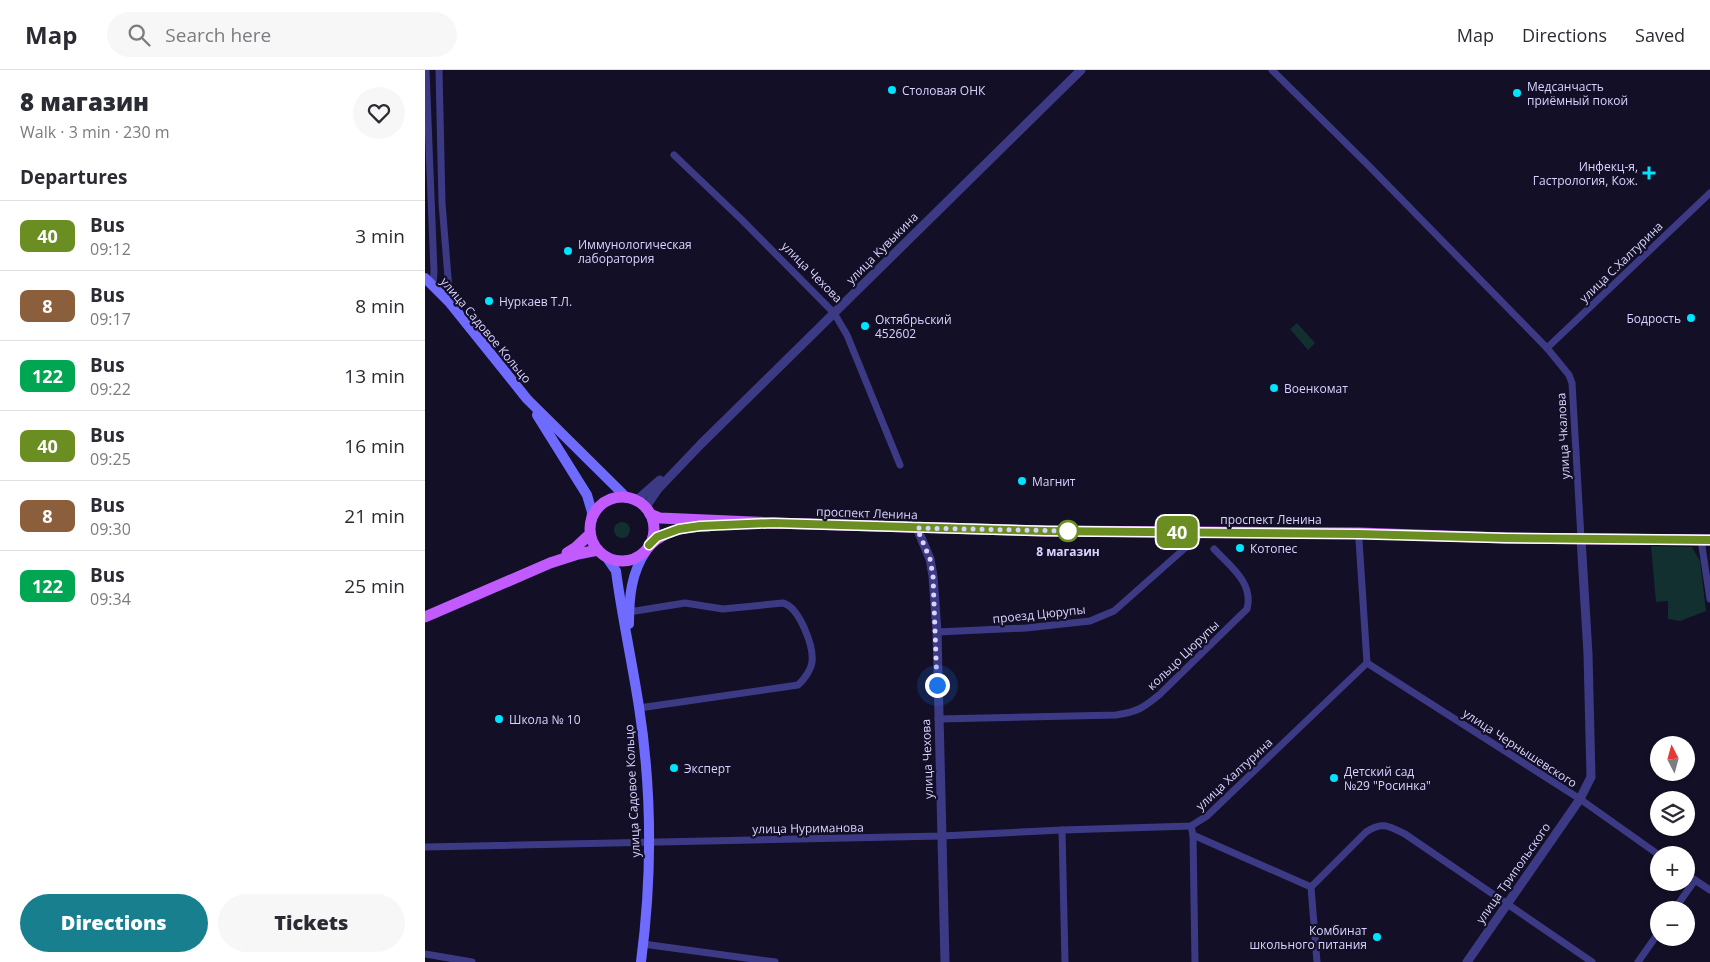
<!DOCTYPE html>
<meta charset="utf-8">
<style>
:root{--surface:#fff;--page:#f7f7f7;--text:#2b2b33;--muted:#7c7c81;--line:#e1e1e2;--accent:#187f8f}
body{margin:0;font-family:"Open Sans",sans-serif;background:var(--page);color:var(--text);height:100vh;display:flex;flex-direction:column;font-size:19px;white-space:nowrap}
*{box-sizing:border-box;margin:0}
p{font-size:16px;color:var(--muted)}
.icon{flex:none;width:28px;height:28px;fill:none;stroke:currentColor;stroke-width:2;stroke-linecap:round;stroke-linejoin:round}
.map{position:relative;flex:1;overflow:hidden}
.side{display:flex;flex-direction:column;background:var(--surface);width:425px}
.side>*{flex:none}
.badge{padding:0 10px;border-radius:8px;font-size:18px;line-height:32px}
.needle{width:32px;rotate:354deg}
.buttons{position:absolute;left:1225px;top:666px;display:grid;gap:10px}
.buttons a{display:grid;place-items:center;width:45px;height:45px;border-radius:50%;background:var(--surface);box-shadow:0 1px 4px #0004;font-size:25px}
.you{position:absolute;width:25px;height:25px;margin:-12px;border:4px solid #fff;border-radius:50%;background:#1a73e8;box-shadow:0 0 0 8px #1a73e833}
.map>.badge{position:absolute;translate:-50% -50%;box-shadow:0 0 0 2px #fff}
h2{padding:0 20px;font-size:19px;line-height:45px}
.round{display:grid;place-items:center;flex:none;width:52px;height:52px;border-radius:26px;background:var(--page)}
.overview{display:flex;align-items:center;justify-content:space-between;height:85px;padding:0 20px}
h1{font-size:24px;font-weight:800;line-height:38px}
.primary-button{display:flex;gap:10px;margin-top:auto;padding:10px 20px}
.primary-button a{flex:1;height:58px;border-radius:30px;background:var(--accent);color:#fff;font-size:20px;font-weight:800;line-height:58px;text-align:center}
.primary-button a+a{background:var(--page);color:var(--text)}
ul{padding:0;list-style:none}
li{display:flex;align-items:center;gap:15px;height:70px;padding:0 20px;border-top:1px solid var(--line)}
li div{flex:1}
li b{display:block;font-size:19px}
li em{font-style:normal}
li .badge{min-width:55px;font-weight:700;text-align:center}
header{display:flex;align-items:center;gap:30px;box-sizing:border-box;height:70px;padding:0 25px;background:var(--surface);border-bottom:1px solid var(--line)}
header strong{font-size:24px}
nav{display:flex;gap:28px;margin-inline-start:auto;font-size:18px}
.search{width:350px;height:45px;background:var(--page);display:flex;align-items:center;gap:12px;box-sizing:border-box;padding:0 18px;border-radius:28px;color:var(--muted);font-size:19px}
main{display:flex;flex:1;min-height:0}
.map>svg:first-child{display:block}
.green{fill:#12302f}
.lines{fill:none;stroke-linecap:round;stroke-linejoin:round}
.minor{stroke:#3d3a85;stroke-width:7}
.tertiary{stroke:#3d3a85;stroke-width:9}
.secondary{stroke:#6f6bff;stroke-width:10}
.primary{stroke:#c25bff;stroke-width:11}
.line-casing{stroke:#fff;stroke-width:11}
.line{stroke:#6b8e23;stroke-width:8}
.walk{stroke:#d9d4ff;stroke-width:5;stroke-dasharray:0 9}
.poi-dot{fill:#00e5ff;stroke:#130f26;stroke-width:2}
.stop-dot{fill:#fff;stroke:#6b8e23;stroke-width:2.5}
.labels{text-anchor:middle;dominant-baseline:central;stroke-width:4.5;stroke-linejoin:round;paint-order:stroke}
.poi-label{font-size:12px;fill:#d9d4ff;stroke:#130f26;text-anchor:start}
.street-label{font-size:12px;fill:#d9d4ff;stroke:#130f26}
.stop-label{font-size:12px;font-weight:bold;fill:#d9d4ff;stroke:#130f26}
</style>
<header>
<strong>Map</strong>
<div class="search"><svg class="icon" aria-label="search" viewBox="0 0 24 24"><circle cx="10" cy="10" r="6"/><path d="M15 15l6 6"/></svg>Search here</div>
<nav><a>Map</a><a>Directions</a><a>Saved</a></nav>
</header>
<main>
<section class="side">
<div class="overview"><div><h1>8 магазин</h1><p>Walk · 3 min · 230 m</p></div><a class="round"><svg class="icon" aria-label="heart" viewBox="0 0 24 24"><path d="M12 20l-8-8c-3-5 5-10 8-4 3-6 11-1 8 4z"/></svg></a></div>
<h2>Departures</h2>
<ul>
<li><span class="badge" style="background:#6b8e23;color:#fff">40</span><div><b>Bus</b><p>09:12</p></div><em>3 min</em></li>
<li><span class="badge" style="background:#8b5e3c;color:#fff">8</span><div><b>Bus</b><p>09:17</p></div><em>8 min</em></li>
<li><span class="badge" style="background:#00a651;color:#fff">122</span><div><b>Bus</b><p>09:22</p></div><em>13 min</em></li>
<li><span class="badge" style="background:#6b8e23;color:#fff">40</span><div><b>Bus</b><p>09:25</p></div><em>16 min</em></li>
<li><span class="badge" style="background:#8b5e3c;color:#fff">8</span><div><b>Bus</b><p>09:30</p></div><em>21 min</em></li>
<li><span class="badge" style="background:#00a651;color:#fff">122</span><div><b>Bus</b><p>09:34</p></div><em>25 min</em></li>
</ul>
<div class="primary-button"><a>Directions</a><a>Tickets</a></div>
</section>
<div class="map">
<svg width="1285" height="892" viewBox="0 0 1285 892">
<rect width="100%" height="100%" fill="#130f26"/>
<g class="green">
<polygon points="872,253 890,273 883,280 865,259"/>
<circle cx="197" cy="460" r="8"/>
<polygon points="1226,476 1267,477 1275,491 1281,541 1255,551 1243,549 1243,531 1231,532"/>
</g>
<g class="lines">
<g class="minor">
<polyline points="1,0 9,202 8,215"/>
<polyline points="14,0 17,133 25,232"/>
<polyline points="847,0 943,95 1122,278 1144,305 1147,313 1156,468"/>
<polyline points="249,85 317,150 409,243 422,265 475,395"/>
<polyline points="1122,278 1285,123"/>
<polyline points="934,470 942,593"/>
<polyline points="1276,470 1285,529"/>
<path d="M204,542L260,533L298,539L358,533C374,537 389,576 387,592C386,600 378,611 373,615L214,638"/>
<polyline points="512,562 601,558 665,551 689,541 777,463"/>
<polyline points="942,593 1155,729 1234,785"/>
<path d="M513,649L691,645C712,642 718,638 734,625L822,539C829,513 805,496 789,479"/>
<polyline points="766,756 768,765 770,892"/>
<polyline points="637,760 640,892"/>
<polyline points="768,765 886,817"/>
<polyline points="0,777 517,766 637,760 766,756 782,746 942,593"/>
<polyline points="1261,804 1285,820"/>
<polyline points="1249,840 1270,810"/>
<polyline points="218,874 350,892"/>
<polyline points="0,884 47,892"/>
<path d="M892,892L886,817L941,762C957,751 964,756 980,764L1167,892"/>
<polyline points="1213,892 1234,862"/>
</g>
<g class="tertiary">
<polyline points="211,431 235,410"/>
<polyline points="220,438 233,419 276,374 656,0"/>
<polyline points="492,458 505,489 508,506 512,562 520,892"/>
<polyline points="1042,892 1155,729 1166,707 1163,584 1156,468"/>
</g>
<g class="secondary">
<polyline points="0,208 25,233 102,329 202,428"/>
<polyline points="112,345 162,425 167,442 166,452"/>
<path d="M182,488L191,501C197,547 207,591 214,637C227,721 227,808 216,892"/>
<path d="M204,554C204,528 206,503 221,481"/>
</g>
<g class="primary">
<circle cx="197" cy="459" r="32"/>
<polyline points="225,444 235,448 348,453 620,461 934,463 1080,468 1285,470"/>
<path d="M225,475C240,460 262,456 283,456"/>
<polyline points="142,483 150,478 165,464"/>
<polyline points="0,547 125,493 153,484 173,480"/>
</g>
</g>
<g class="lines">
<g class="line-casing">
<polyline id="line" points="224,475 232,467 254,459 275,456 348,453 620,461 934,464 1080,468 1285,470"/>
</g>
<use href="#line" class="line"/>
<polyline class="walk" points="512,615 508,506 505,489 492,458 643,461"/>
</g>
<g class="poi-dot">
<circle cx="467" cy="20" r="5"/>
<circle cx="1092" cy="23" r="5"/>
<path d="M1221.5 95.5h5v5h5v5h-5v5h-5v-5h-5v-5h5z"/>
<circle cx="143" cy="181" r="5"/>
<circle cx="64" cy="231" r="5"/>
<circle cx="1266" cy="248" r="5"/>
<circle cx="440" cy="256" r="5"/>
<circle cx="849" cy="318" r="5"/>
<circle cx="597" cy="411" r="5"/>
<circle cx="815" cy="478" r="5"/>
<circle cx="74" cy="649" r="5"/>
<circle cx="249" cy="698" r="5"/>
<circle cx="909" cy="708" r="5"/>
<circle cx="952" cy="867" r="5"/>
</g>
<circle class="stop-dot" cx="643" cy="461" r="10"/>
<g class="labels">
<g class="poi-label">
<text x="1102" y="16">Медсанчасть<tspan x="1102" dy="14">приёмный покой</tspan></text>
<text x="477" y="20">Столовая ОНК</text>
<text x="1213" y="96" text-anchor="end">Инфекц-я,<tspan x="1213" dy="14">Гастрология, Кож.</tspan></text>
<text x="153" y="174">Иммунологическая<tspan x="153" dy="14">лаборатория</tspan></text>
<text x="74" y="231">Нуркаев Т.Л.</text>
<text x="1256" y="248" text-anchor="end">Бодрость</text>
<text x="450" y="249">Октябрьский<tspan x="450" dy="14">452602</tspan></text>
<text x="859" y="318">Военкомат</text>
<text x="607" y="411">Магнит</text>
<text x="825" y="478">Котопес</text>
<text x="84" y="649">Школа № 10</text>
<text x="259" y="698">Эксперт</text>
<text x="919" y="701">Детский сад<tspan x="919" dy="14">№29 "Росинка"</tspan></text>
<text x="942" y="860" text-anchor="end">Комбинат<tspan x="942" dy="14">школьного питания</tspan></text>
</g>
<g class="street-label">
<text transform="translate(457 178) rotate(-45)">улица Кувыкина</text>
<text transform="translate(1196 192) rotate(-44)">улица С.Халтурина</text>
<text transform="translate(387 202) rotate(45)">улица Чехова</text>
<text transform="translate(61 260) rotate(50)">улица Садовое Кольцо</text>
<text transform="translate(1138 366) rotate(-93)">улица Чкалова</text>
<text transform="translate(442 443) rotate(2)">проспект Ленина</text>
<text x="846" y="449">проспект Ленина</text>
<text transform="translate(614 544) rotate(-6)">проезд Цюрупы</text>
<text transform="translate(758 585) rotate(-44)">кольцо Цюрупы</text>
<text transform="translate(1095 678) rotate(33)">улица Чернышевского</text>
<text transform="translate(502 689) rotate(-92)">улица Чехова</text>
<text transform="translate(809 704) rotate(-43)">улица Халтурина</text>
<text transform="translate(207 721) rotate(-93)">улица Садовое Кольцо</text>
<text transform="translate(383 758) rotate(-1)">улица Нуриманова</text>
<text transform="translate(1088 803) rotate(-55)">улица Трипольского</text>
</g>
<g class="stop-label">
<text x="643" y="481">8 магазин</text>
</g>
</g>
</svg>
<div class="buttons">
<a><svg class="needle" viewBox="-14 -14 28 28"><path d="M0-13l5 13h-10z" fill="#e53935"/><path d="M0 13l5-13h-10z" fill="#7c7c81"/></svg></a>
<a><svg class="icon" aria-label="layers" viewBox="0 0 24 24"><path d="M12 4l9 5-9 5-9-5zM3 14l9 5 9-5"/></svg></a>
<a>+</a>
<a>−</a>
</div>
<div class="you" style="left:512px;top:615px"></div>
<b class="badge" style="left:752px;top:462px;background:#6b8e23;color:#fff">40</b>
</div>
</main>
